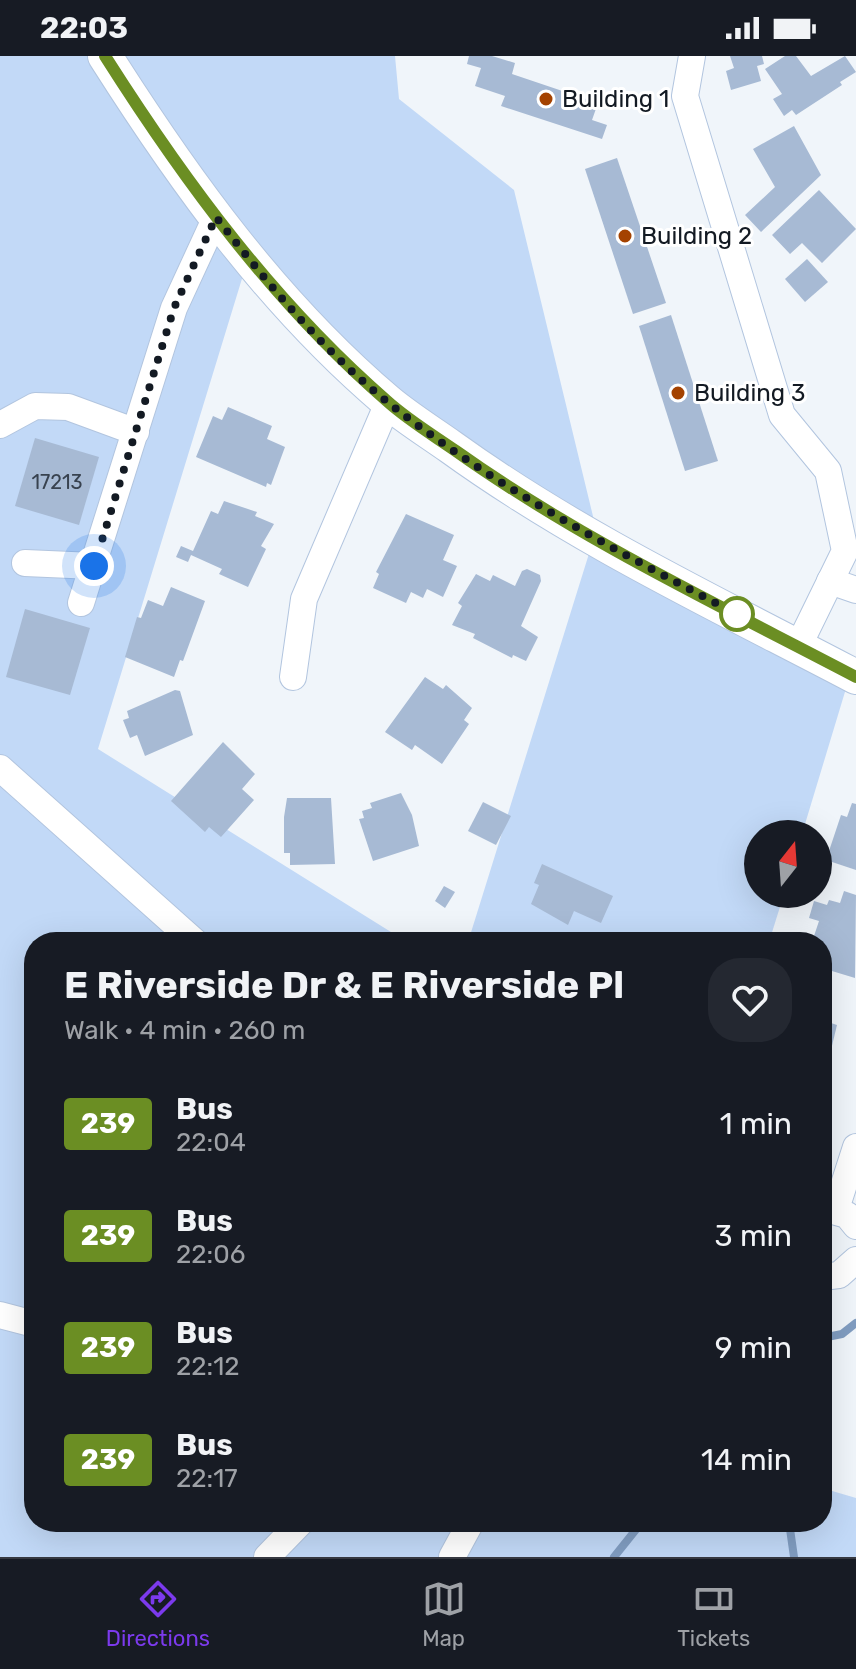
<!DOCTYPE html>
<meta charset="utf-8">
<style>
:root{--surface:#171b24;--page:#242831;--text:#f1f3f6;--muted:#9ea1a6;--line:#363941;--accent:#7c3aed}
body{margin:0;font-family:Rubik,sans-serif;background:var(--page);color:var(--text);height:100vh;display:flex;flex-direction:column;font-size:30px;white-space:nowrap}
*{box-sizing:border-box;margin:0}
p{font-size:26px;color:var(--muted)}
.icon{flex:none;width:44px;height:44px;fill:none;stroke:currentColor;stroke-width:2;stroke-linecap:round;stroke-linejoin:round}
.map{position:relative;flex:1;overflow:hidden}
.details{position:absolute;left:24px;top:876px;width:808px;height:600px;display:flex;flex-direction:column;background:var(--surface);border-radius:32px;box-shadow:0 8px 32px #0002}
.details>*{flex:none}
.badge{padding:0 16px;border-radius:6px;font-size:28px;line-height:52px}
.needle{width:52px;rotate:17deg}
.tools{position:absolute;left:744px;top:764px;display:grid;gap:16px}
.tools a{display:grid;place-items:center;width:88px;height:88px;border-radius:50%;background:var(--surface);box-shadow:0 8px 32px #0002;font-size:40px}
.you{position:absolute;width:40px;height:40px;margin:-20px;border:6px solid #fff;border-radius:50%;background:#1a73e8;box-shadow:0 0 0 12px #1a73e833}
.map>.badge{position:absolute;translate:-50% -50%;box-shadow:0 0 0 4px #fff}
.round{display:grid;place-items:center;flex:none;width:84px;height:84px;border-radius:32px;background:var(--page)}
.head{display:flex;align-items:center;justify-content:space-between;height:136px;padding:0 40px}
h1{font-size:38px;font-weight:700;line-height:60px}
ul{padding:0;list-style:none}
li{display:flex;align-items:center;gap:24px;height:112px;padding:0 40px}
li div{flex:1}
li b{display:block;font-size:30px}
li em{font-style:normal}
li .badge{min-width:88px;font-weight:700;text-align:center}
.status{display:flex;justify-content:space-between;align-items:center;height:56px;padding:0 40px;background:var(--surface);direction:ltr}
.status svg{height:22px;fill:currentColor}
.tab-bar{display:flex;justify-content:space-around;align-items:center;height:112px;border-top:2px solid var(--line);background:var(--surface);font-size:22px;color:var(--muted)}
.tab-bar a{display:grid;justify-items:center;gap:4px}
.tab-bar .active{color:var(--accent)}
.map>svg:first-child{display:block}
.green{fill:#c2d9f7}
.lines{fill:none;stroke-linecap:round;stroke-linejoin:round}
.stream{stroke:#819dc1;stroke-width:8}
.building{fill:#a7bad4}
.minor-casing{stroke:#b2c5df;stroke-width:28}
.major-casing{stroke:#b2c5df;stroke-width:36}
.minor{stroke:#fff;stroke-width:26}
.major{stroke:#fff;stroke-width:34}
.line-casing{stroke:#fff;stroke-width:18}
.line{stroke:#6b8e23;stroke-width:12}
.walk{stroke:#131a23;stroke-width:8;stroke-dasharray:0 14.4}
.poi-dot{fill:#a44200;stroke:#fff;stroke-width:3}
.stop-dot{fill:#fff;stroke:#6b8e23;stroke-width:4}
.labels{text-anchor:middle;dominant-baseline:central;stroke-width:6;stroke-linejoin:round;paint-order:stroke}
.number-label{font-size:20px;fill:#38424f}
.poi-label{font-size:24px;fill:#131a23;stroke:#fff;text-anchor:start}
</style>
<div class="status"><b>22:03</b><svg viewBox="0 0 49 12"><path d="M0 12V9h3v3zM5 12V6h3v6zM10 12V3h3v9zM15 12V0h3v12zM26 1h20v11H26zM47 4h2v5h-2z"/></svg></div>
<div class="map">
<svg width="856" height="1501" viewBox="0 0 856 1501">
<rect width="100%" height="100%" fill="#f0f5fa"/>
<g class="green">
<polygon points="0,0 395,0 399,43 514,134 599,485 514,437 248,203 98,693 407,886 34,886 34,1466 822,1466 822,1432 856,1442 856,1501 0,1501"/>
<polygon points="592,488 851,616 802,778 758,778 758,838 784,838 769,886 468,886"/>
</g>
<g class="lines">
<g class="stream">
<polyline points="822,1282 842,1278 856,1267"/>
<polyline points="789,1466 794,1501"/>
<polyline points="614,1501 642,1466"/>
</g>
</g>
<g class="building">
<polygon points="469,0 492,0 515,7 512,18 598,47 592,64 607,69 602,83 501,50 505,40 475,30 481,12 467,8"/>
<polygon points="730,0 762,0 764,8 757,10 761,25 731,34 726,15 734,12"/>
<polygon points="785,0 796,0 811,20 845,0 856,16 840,26 842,29 796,59 792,54 784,60 773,43 782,38 765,13"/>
<polygon points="794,70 821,119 761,176 745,159 775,131 753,93"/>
<polygon points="617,102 666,247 633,258 585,113"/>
<polygon points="819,134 856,173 822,207 802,187 790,198 772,179"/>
<polygon points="807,203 828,226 805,246 785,223"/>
<polygon points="671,259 718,405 685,415 639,270"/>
<polygon points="228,351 272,370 267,383 285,391 271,429 267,427 266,431 196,401 213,360 222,364"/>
<polygon points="35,382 99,401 79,469 15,450"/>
<polygon points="224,445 257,456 255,460 274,468 261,490 266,493 248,531 219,518 222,513 191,499 188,506 176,501 181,490 193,495 211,455 218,458"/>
<polygon points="406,458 454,479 443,504 457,510 443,541 427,533 423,542 411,536 406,547 373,532 379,518 376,516"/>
<polygon points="527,513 540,519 541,525 521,570 538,581 526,605 513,599 512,602 473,582 475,578 452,569 462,550 458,547 476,518 490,525 493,519 515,530 522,515"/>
<polygon points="171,531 205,545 183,605 180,604 174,621 125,601 137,561 141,562 148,544 163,550"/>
<polygon points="25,553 90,572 70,639 6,621"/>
<polygon points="425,621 443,633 446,629 472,652 464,664 469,668 442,708 415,689 412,694 385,676"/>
<polygon points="175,634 180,635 193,679 145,700 137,679 130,682 123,664 129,662 127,655"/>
<polygon points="223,686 255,718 242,733 254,744 221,781 209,771 205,776 171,745"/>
<polygon points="401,737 412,759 419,790 373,805 359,763 364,762 362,755 372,752 370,747"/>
<polygon points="287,742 331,742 335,808 290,809 290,797 284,797 284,761"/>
<polygon points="483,746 511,760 496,789 468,775"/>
<polygon points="852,747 856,748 856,814 826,804 841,759 847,761"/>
<polygon points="542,808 613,840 601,867 574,855 568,869 531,848 539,829 534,827"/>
<polygon points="444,830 455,836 445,852 435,845"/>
<polygon points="844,835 856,839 855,922 822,912 822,886 812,886 819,865 809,862 814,845 827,849 829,844 840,847"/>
<polygon points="822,964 837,969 823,1027 822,1026"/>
</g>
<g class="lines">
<g class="minor-casing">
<g id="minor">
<polyline points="692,0 685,40 782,359 828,415 845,495 798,591"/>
<polyline points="0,369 35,350 68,351 136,376"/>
<polyline points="25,507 94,510"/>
<polyline points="830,525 856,534"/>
<polyline points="81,547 174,252 216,161"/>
<polyline points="293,621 304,543 388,347"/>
<polyline points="0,712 195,886"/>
<polyline points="822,1152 847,1159 856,1170"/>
<polyline points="836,1153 856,1091"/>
<polyline points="822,1221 839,1219 856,1204"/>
<polyline points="0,1259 34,1268"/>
<polyline points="267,1501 301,1466"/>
<polyline points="452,1501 471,1466"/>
</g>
</g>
<g class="major-casing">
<path id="major" d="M105,0C185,126 273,248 387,345C407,362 430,376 451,391C577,482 719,549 856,621"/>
</g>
<use href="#minor" class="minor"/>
<use href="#major" class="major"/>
</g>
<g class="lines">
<g class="line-casing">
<path id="line" d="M105,0C185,126 274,247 387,345C408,364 433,379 456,395C581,484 721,550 856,621"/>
</g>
<use href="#line" class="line"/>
<path class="walk" d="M94,510L174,252L216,161C268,228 323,295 390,348C500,435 625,499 748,564L737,558"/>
</g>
<g class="poi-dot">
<circle cx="546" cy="43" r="8"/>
<circle cx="625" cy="180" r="8"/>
<circle cx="678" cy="337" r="8"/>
</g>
<circle class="stop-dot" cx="737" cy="558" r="16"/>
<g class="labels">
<g class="number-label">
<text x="57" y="426">17213</text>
</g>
<g class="poi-label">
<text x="562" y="43">Building 1</text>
<text x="641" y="180">Building 2</text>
<text x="694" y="337">Building 3</text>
</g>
</g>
</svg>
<div class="tools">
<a><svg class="needle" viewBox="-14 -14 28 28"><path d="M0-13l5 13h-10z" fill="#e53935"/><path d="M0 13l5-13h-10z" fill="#9ea1a6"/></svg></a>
</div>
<div class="you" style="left:94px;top:510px"></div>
<section class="details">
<div class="head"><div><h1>E Riverside Dr &amp; E Riverside Pl</h1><p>Walk · 4 min · 260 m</p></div><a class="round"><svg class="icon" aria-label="heart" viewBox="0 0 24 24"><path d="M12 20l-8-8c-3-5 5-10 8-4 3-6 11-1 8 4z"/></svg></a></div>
<ul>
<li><span class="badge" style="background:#6b8e23;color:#fff">239</span><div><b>Bus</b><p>22:04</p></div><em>1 min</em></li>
<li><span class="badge" style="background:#6b8e23;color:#fff">239</span><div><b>Bus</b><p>22:06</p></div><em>3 min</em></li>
<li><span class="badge" style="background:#6b8e23;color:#fff">239</span><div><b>Bus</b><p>22:12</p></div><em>9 min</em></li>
<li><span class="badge" style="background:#6b8e23;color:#fff">239</span><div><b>Bus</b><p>22:17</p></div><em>14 min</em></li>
</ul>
</section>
</div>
<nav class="tab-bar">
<a class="active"><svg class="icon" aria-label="directions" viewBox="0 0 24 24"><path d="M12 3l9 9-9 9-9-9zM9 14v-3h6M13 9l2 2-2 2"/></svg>Directions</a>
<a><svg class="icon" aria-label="map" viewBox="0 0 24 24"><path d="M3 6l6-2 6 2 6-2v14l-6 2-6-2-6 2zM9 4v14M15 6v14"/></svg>Map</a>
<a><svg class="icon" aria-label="tickets" viewBox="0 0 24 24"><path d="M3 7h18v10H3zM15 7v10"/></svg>Tickets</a>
</nav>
